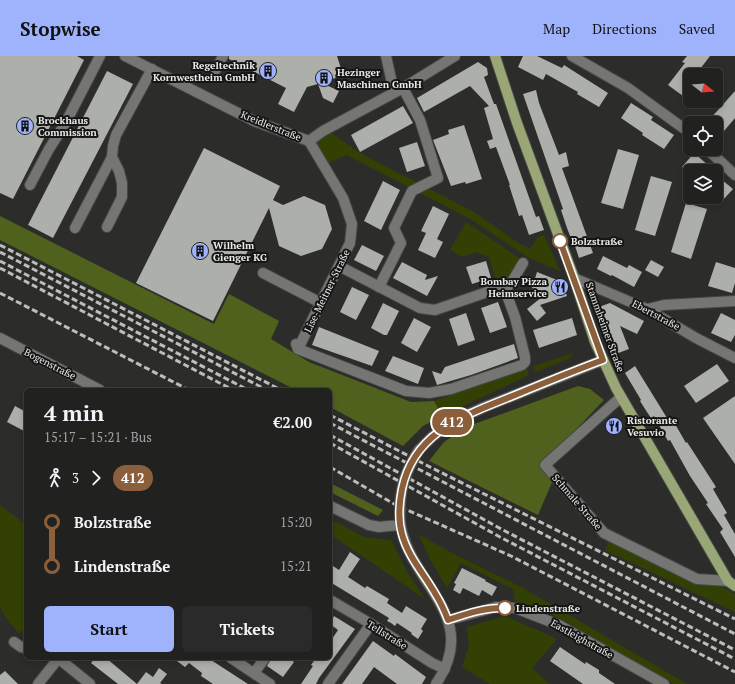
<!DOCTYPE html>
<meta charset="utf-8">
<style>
:root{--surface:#212220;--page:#292a29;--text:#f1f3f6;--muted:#a2a4a5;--line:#3e3f3e;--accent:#9fb3fd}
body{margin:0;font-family:"PT Serif",serif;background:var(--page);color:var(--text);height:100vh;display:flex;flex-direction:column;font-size:15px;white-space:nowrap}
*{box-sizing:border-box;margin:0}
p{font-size:13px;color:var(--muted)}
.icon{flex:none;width:22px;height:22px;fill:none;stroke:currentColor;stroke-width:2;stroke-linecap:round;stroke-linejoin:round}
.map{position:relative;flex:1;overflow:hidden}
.sheet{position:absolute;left:24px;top:332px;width:308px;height:272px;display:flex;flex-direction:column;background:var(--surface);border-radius:6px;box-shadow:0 2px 6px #0003,0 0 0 1px var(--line)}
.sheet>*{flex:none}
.badge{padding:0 8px;border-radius:13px;font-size:14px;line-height:26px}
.needle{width:26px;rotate:107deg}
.buttons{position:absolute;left:683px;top:12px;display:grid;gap:8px}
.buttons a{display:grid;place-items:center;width:40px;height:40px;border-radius:6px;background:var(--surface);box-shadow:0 2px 6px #0003,0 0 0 1px var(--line);font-size:20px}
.map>.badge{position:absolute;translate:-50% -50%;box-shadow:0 0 0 2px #fff}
.legs{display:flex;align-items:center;gap:6px;height:44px;padding:0 20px;font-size:13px}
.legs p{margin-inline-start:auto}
.overview{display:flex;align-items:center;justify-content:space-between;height:68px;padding:0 20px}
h1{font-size:22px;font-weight:700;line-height:30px}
.primary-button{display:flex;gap:8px;margin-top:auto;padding:8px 20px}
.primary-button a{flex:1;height:46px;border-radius:6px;background:var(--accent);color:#111;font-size:16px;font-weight:700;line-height:46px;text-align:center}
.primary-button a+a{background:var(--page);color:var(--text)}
ul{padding:0 20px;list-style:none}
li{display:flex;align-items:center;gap:14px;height:44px;font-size:15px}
li i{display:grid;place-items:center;width:6px;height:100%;margin:0 5px;background:currentColor}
li i::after{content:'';width:10px;height:10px;margin:-5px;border:3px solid;border-radius:50%;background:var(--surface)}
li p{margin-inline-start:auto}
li:first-child i{background:linear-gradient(#0000 50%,currentColor 0)}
li:last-child i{background:linear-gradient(currentColor 50%,#0000 0)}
header{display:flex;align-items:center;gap:24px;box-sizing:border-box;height:56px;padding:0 20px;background:var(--accent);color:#111}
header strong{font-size:19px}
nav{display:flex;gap:22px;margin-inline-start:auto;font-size:14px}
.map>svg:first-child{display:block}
.green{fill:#334003}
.forest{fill:#50611d}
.building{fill:#adafab}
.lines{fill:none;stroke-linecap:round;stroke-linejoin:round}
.minor-casing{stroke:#474846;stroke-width:12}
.major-casing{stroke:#474846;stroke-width:12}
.minor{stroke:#757673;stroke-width:10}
.major{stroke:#98a775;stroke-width:10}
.rail{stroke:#bdbebc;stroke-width:3;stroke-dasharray:6 3;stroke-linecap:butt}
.minor-bridge-casing{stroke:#474846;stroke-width:12;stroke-linecap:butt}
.minor-bridge{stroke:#757673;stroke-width:10}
.line-1-casing{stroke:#fff;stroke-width:9}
.line-1{stroke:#8b5e3c;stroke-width:6}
.stop-1-dot{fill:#fff;stroke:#8b5e3c;stroke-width:2}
.labels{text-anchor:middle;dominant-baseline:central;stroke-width:4;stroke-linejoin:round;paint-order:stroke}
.poi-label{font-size:10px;font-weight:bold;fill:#eaebe9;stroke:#141514;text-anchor:start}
.street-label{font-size:10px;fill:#eaebe9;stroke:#141514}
.stop-label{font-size:10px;font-weight:bold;fill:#eaebe9;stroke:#141514;text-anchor:start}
</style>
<header>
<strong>Stopwise</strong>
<nav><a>Map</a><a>Directions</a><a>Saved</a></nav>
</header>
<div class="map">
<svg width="735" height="628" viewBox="0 0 735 628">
<rect width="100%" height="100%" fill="#2c2d2a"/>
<g class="green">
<polygon points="331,77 360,97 474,156 520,188 530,193 538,181 544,179 560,215 529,202 470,163 347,99 327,107 316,87"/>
<polygon points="466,166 522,204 510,224 497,228 489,201 476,196 463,201 450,194"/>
<polygon points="574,297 570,302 535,316 533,310"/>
<polygon points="527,312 529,319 442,360 434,345"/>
<polygon points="0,449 26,469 26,570 19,578 2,556 0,549"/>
<polygon points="330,463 364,481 391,484 406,514 425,543 330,478"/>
<polygon points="418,478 450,496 523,532 687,628 673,628 567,566 539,552 515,545 513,533 461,507 447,532 430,503"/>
<polygon points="610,483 696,525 724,532 735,538 735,556 605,494"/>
<polygon points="505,560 557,583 532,612 549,628 490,628 462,611 469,589 467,571"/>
</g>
<g class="forest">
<polygon points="0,160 214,268 229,238 279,265 271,283 309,306 411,346 434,345 442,360 423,370 403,390 330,351 330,334 296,334 0,184"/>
<polygon points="578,330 590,333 604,344 544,407 553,424 538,459 429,405 444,386 466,371"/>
<polygon points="330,427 383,454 378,460 330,436"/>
</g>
<g class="building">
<polygon points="0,0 77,0 84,4 13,143 0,137"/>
<polygon points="229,0 337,0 343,19 322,27 339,35 333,47 323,42 318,28 307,31 294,56 278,48 286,32 229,3"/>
<polygon points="523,0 537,0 562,12 564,9 608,37 599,51 577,38 578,36 546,18 543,24 518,11"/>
<polygon points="687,0 710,0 697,17 690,11 690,30 683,40 668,29 685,7 682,6"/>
<polygon points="478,6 487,12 488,19 484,21 494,48 496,48 536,161 539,160 544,174 529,179 522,159 519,160 509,129 510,129 496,91 490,93 487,85 493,83 484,52 489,50 470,30 424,56 417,42"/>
<polygon points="107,15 133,28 53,182 28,169"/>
<polygon points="536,34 539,47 559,99 566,96 569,110 562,112 593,197 579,202 573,184 572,185 567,172 561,154 563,153 523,38"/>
<polygon points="735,35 735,62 724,75 710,63"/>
<polygon points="631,47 653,61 651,64 674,79 664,93 642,79 643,77 621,62"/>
<polygon points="403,50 413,67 360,96 351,79"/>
<polygon points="464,69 482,123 466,128 465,126 451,130 433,84 449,78 448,74"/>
<polygon points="417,86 425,110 407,116 399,92"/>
<polygon points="204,92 280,130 273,144 283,149 304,140 325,149 332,173 322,193 301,200 279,190 269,152 213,265 136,227"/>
<polygon points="618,93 639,99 623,153 601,147"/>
<polygon points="694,97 715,115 686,115 682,111"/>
<polygon points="716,119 733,133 722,145 716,140"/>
<polygon points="651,120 672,126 655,180 635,174"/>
<polygon points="383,125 400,134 381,174 364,165"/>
<polygon points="686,147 707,153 691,203 671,196"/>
<polygon points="433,150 449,158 437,183 443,186 435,202 418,194 426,177 421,175"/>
<polygon points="362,189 384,200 376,215 354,204"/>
<polygon points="603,200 627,212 629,209 642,216 634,231 612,219 611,220 597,213"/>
<polygon points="651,204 664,211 658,221 645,214"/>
<polygon points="486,205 491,222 472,228 466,211"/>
<polygon points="402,206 427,219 425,224 438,220 427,240 393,222"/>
<polygon points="716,206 735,212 735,227 732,237 708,230"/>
<polygon points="537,216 562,226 567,240 540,249 546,257 537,265 527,253 547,237 532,232"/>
<polygon points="352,231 369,239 356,264 340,256"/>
<polygon points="498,246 507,271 490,277 481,252"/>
<polygon points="383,247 399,255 387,279 384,279 371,272"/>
<polygon points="610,247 644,265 637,278 620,270 629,293 613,299 596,252"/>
<polygon points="466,257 475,284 458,290 449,263"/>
<polygon points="721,257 735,264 735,279 731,286 711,277"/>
<polygon points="414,262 431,271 417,296 401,287"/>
<polygon points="572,262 577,279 539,292 533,274"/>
<polygon points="319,271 379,295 372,310 312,289"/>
<polygon points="514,288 518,302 471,319 437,329 432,315 441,318 445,311"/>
<polygon points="393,300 424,312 418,328 385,315"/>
<polygon points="717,308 729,325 696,347 684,330"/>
<polygon points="635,310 667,362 671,361 686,387 687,386 716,431 713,433 727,457 724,459 735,478 735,501 720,476 723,473 706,448 708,447 690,420 670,384 668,385 654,360 651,362 645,353 640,345 641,344 625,317"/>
<polygon points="735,340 735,408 703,362"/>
<polygon points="15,350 26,356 26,376 7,366"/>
<polygon points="350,496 360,503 348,521 365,532 367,530 389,543 387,547 402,557 406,550 427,563 421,573 423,575 418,583 411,578 412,577 397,567 395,570 391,567 387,565 389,562 330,526 330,508 339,514"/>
<polygon points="462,512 486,524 485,525 497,531 492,540 482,534 479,540 463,532 460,538 453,534 456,528 454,527"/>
<polygon points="334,560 355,573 319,622 316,628 301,628 313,610 311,609 316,602 330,602 330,586 338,574 330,568"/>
<polygon points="373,585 394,600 395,598 426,621 422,628 397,628 374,611 362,628 342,628"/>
<polygon points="560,591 585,608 586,606 599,614 599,617 615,628 583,628 550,605"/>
<polygon points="95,602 106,602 137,628 146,616 153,621 159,612 167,618 160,627 162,628 118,628 91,607"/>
<polygon points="173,602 208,602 248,628 213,628 201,620 202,617 189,607 185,611"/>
<polygon points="271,602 288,602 294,606 283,621 267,610"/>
<polygon points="5,615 18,628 0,628 0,619"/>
</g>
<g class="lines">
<g class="minor-casing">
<g id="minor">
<polyline points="125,0 254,65 309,85 323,75 403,32 455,0"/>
<polyline points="386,0 394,36"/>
<polyline points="572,0 628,32 690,77"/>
<polyline points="215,15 223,0"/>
<polyline points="707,93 735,119"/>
<polyline points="30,129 49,93 65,68 100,0"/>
<polyline points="107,171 122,141 122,127 119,115 112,101 113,90 116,79 152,13"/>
<polyline points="75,172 112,101"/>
<polyline points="339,210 420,252 435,254 496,233 505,234 513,224 523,207"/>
<polyline points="263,217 321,247"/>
<polyline points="574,222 647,253 696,282 735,302"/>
<polyline points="379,231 401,187 394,172 412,135 438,122 420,64 403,32"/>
<polyline points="647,253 664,249 735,245"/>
<polyline points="0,282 100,334"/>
<polyline points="296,288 298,293 350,187 352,168 343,142 309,85"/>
<polyline points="298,293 406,335 429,337 451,333 522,309 525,306 525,301 515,261 505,234"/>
<polyline points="621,341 545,409 604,477 697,523 728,525"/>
<polyline points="419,394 432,381 450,367 482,352 603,304"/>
<polyline points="330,450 369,469 379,471 400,469"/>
<path d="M400,465C407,527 483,559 436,628"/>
<polyline points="330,544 371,568 432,607 445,613"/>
<polyline points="448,564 496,551 515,552 559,569 664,628"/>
<polyline points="14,586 21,591 26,592"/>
<polyline points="58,602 90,628"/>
<polyline points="231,602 270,628"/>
<polyline points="254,617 265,602"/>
<polyline points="38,628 58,603"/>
<polyline points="328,628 371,568"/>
</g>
</g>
<g class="major-casing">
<polyline id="major" points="495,0 517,67 573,219 595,286 616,332 728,525 735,530"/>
</g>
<use href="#minor" class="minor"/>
<use href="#major" class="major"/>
<g class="rail">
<polyline points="0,189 281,334"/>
<polyline points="0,196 267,334"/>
<polyline points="0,205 248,334"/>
<polyline points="0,212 233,334"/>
<polyline points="0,237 189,334"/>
<polyline points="330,359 428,410 735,563"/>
<polyline points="330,367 735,578"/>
<polyline points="330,379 503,474 735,594"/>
<polyline points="330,387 500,481 735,603"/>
<polyline points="330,411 396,449 511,500 735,616"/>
</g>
<g class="minor-bridge-casing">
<path id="minor-bridge" d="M400,465C399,436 403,419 419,394"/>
</g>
<use href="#minor-bridge" class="minor-bridge"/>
</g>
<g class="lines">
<g class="line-1-casing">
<path id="line-1" d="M505,552C486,551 466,558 448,564C445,556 441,547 436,539C425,519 408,501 402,478C398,464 399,448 402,433C414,375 466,359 515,339C544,327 573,315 603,304L560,185"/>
</g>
<use href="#line-1" class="line-1"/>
</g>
<defs>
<g id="building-disc" transform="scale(0.9)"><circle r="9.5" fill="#9fb3fd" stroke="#141514"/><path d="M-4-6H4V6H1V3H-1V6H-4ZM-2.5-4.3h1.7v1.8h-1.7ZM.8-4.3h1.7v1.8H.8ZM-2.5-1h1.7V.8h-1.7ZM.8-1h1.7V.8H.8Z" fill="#111"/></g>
<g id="restaurant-disc" transform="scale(0.9)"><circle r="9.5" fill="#9fb3fd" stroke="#141514"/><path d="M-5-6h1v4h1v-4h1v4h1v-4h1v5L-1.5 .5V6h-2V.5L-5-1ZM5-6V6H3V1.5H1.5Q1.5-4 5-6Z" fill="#111"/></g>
</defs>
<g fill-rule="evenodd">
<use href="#building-disc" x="268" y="15"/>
<use href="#building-disc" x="324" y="22"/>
<use href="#building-disc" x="25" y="70"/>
<use href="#building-disc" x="200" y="195"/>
<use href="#restaurant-disc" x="560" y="231"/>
<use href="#restaurant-disc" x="614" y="370"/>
</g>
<g class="stop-1-dot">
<circle cx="560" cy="185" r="7"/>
<circle cx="505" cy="552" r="7"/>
</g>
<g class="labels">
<g class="poi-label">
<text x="255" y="9" text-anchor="end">Regeltechnik<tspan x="255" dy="12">Kornwestheim GmbH</tspan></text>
<text x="337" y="16">Hezinger<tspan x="337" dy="12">Maschinen GmbH</tspan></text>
<text x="38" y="64">Brockhaus<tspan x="38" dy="12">Commission</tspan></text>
<text x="213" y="189">Wilhelm<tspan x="213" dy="12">Gienger KG</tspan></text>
<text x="547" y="225" text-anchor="end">Bombay Pizza<tspan x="547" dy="12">Heimservice</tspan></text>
<text x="627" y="364">Ristorante<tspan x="627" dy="12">Vesuvio</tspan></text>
</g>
<g class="street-label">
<text transform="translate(271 70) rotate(22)">Kreidlerstraße</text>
<text transform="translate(327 235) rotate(-64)">Lise-Meitner-Straße</text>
<text transform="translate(656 259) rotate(28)">Ebertstraße</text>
<text transform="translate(605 271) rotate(70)">Stammheimer Straße</text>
<text transform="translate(50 308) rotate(27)">Bogenstraße</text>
<text transform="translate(577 446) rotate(49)">Schmale Straße</text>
<text transform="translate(387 579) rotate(32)">Tellstraße</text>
<text transform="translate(582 583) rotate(29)">Eastleighstraße</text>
</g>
<g class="stop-label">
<text x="571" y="185">Bolzstraße</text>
<text x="516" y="552">Lindenstraße</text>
</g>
</g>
</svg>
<div class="buttons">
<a><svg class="needle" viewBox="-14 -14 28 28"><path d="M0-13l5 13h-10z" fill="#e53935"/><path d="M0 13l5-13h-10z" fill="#a2a4a5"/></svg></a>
<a><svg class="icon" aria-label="locate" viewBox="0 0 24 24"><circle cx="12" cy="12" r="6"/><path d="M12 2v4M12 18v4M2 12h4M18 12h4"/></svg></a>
<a><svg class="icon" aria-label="layers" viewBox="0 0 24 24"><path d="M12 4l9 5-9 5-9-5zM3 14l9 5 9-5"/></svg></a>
</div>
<b class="badge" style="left:452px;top:366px;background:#8b5e3c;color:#fff">412</b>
<section class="sheet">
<div class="overview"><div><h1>4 min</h1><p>15:17 – 15:21 · Bus</p></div><b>€2.00</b></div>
<div class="legs"><svg class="icon" aria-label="walk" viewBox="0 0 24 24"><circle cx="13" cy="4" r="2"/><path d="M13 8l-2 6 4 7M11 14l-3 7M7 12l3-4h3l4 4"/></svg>3<svg class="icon" aria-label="forward" viewBox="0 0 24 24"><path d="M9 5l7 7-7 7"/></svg><b class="badge" style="background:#8b5e3c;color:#fff">412</b></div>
<ul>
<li><i style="color:#8b5e3c"></i><b>Bolzstraße</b><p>15:20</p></li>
<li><i style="color:#8b5e3c"></i><b>Lindenstraße</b><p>15:21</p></li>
</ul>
<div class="primary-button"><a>Start</a><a>Tickets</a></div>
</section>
</div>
